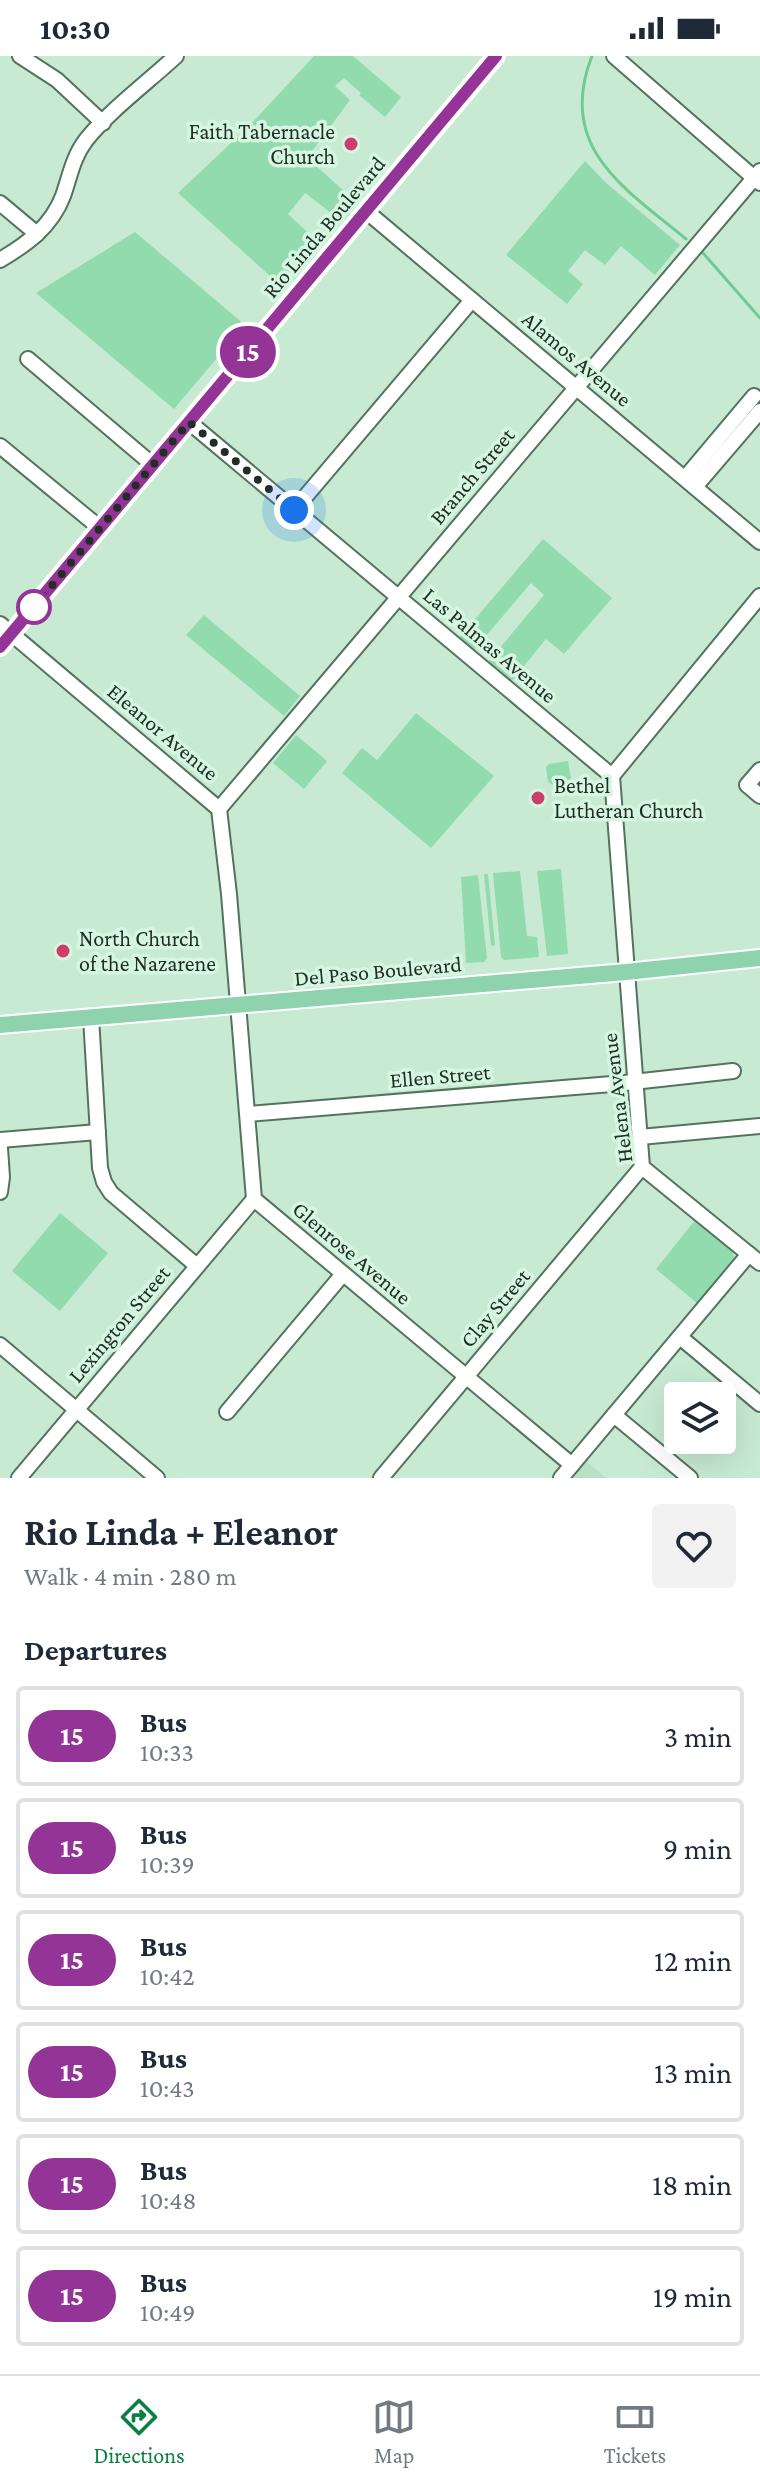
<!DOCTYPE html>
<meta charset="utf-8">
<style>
:root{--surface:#fff;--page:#f2f2f3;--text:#1f2937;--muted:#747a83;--line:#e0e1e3;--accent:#0b8043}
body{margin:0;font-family:"Crimson Pro",serif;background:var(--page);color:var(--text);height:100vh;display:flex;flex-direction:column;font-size:30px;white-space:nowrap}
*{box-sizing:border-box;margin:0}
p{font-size:26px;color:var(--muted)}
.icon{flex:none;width:44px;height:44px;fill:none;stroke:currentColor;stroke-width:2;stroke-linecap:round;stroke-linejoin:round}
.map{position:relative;height:1422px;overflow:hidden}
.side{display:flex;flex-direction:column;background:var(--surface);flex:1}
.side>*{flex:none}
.badge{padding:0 16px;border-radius:26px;font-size:28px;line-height:52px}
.fabs{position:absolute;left:664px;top:1326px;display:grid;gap:16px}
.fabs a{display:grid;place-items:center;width:72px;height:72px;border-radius:8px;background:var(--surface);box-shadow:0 8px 32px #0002;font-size:40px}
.you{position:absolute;width:40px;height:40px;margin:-20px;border:6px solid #fff;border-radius:50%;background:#1a73e8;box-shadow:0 0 0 12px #1a73e833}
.map>.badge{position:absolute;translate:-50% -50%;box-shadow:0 0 0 4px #fff}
h2{padding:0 24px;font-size:30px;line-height:72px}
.round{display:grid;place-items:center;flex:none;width:84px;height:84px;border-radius:8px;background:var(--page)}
.headline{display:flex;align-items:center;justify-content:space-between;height:136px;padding:0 24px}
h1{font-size:38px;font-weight:700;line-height:60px}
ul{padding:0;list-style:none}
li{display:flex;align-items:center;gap:24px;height:100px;margin:0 16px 12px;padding:0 8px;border:4px solid var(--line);border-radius:8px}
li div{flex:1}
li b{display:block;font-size:30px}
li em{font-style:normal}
li .badge{min-width:88px;font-weight:700;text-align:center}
.status{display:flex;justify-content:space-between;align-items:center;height:56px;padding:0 40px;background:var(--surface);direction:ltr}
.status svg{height:22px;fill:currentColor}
.menu{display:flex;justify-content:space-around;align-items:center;height:112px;border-top:2px solid var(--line);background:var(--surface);font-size:22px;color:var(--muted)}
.menu a{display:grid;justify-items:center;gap:4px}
.menu .active{color:var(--accent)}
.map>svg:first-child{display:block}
.built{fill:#b7e0c5}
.green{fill:#92dbae}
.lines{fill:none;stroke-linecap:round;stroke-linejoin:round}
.stream{stroke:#6dcc94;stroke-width:3}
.minor-casing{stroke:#54735f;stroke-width:18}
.major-casing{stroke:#fff;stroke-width:20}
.minor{stroke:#fff;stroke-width:14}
.major{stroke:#8fd3ae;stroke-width:16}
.line-casing{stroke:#fff;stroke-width:18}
.line{stroke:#953497;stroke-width:12}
.walk{stroke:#212e25;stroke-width:8;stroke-dasharray:0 14.4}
.poi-dot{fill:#cd3f6a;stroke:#d5f7e1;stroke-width:3}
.stop-dot{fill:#fff;stroke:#953497;stroke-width:4}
.labels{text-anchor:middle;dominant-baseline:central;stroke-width:7;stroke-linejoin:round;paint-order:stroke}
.poi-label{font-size:22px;fill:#212e25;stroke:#d5f7e1;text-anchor:start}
.street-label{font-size:22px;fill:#212e25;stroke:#d5f7e1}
</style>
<div class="status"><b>10:30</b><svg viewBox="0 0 49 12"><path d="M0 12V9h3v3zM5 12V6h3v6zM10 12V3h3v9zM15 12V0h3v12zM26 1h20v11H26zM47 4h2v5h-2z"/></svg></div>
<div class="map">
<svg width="760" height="1422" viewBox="0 0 760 1422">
<rect width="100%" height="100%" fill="#c8ead3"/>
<polygon class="built" points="586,1405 605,1421 606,1422 572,1422"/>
<g class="green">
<polygon points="314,0 353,0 401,41 385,61 359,39 361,37 344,22 335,30 350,44 307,102 351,141 335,160 305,137 288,158 316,184 279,228 178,137 250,69"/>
<polygon points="585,105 605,126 680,189 655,219 621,190 605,209 585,194 568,215 583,228 567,248 506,199"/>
<polygon points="135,176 245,269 174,353 36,237"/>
<polygon points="543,483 612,542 564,598 546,583 511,626 488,606 544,539 531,527 474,594 459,582"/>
<polygon points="204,559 300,640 284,660 186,579"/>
<polygon points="416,657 494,720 431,792 342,717 362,692 377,704"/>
<polygon points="296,679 327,705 304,733 273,707"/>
<polygon points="568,705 571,723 567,727 553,729 548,726 546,711 549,708"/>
<polygon points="561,813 568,898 547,900 537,815"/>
<polygon points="520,815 527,880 537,881 539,901 504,904 501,901 493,817"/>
<polygon points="484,818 488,818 495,889 491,890"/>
<polygon points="478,819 487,902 484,906 466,907 461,821"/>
<polygon points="60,1157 108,1197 60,1255 12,1215"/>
<polygon points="696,1163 729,1189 735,1203 697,1247 656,1213"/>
</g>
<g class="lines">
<g class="stream">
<path d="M592,0C556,91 624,132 686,183"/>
<polyline points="703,197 760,262"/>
</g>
<g class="minor-casing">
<g id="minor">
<polyline points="20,0 57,24 103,67"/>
<polyline points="614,0 760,127"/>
<polyline points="0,147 37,178"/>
<polyline points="366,155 760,486"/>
<path d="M0,204C27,188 51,171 63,140C70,120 73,101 86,84C108,56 149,25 176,0"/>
<polyline points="28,303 153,409"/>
<polyline points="189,366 612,720 642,1111 760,1207"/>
<polyline points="0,390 100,472"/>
<polyline points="685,422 754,340"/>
<polyline points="695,431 760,355"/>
<polyline points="294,454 472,244"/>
<polyline points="0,568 219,753 229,838 254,1143 572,1409"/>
<polyline points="760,714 747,729 760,740"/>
<polyline points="612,720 760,540"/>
<polyline points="219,753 760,115"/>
<polyline points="91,961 100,1112 104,1126 111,1137 197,1210"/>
<polyline points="248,1058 624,1027 733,1015"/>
<polyline points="640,1081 760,1070"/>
<polyline points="0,1084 98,1076"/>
<polyline points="0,1092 2,1121 0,1136"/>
<polyline points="680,1281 760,1348"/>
<polyline points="0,1289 157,1422"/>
<polyline points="227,1356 343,1218"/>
<polyline points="614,1359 690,1422"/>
<polyline points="19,1422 254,1143"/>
<polyline points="381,1422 642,1111"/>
<polyline points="561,1422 749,1198"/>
</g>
</g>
<g class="major-casing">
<g id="major">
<polyline points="0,591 496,0"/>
<polyline points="0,969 626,916 760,902"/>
</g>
</g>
<use href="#minor" class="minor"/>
<use href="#major" class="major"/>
</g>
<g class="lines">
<g class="line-casing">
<polyline id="line" points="0,591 496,0"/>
</g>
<use href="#line" class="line"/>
<polyline class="walk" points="34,551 189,366 294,454"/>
</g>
<g class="poi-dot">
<circle cx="351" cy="88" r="8"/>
<circle cx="538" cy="742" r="8"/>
<circle cx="63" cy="895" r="8"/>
</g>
<circle class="stop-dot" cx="34" cy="551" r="16"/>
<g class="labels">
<g class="poi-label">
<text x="335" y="75" text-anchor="end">Faith Tabernacle<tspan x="335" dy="25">Church</tspan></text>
<text x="554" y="729">Bethel<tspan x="554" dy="25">Lutheran Church</tspan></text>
<text x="79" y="882">North Church<tspan x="79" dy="25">of the Nazarene</tspan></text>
</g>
<g class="street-label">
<text transform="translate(324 171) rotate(-50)">Rio Linda Boulevard</text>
<text transform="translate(577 303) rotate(40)">Alamos Avenue</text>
<text transform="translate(472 420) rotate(-50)">Branch Street</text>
<text transform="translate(490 589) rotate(40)">Las Palmas Avenue</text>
<text transform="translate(163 676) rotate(40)">Eleanor Avenue</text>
<text transform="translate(378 915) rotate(-5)">Del Paso Boulevard</text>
<text transform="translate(440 1020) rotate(-5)">Ellen Street</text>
<text transform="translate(617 1042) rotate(-97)">Helena Avenue</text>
<text transform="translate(352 1197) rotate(40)">Glenrose Avenue</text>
<text transform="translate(495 1252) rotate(-50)">Clay Street</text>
<text transform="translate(119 1268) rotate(-50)">Lexington Street</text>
</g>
</g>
</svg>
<div class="fabs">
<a><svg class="icon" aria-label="layers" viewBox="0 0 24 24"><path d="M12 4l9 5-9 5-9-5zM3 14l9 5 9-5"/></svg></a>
</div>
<div class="you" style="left:294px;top:454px"></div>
<b class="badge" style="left:248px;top:296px;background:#953497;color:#fff">15</b>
</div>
<section class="side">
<div class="headline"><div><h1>Rio Linda + Eleanor</h1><p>Walk · 4 min · 280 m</p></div><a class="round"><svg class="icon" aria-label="heart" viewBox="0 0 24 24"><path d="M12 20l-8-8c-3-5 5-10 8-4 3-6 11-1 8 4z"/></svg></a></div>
<h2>Departures</h2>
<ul>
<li><span class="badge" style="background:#953497;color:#fff">15</span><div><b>Bus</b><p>10:33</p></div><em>3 min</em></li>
<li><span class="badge" style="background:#953497;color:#fff">15</span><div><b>Bus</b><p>10:39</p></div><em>9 min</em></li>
<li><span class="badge" style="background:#953497;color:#fff">15</span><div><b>Bus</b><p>10:42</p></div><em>12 min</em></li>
<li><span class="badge" style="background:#953497;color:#fff">15</span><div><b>Bus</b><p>10:43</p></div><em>13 min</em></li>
<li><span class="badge" style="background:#953497;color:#fff">15</span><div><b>Bus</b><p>10:48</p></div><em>18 min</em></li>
<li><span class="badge" style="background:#953497;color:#fff">15</span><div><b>Bus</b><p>10:49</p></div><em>19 min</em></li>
</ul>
</section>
<nav class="menu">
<a class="active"><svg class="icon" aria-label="directions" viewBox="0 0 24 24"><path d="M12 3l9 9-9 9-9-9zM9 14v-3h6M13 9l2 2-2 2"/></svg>Directions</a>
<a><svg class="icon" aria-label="map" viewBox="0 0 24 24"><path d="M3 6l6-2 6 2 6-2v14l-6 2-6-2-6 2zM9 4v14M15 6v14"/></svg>Map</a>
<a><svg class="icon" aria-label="tickets" viewBox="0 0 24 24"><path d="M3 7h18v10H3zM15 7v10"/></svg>Tickets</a>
</nav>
